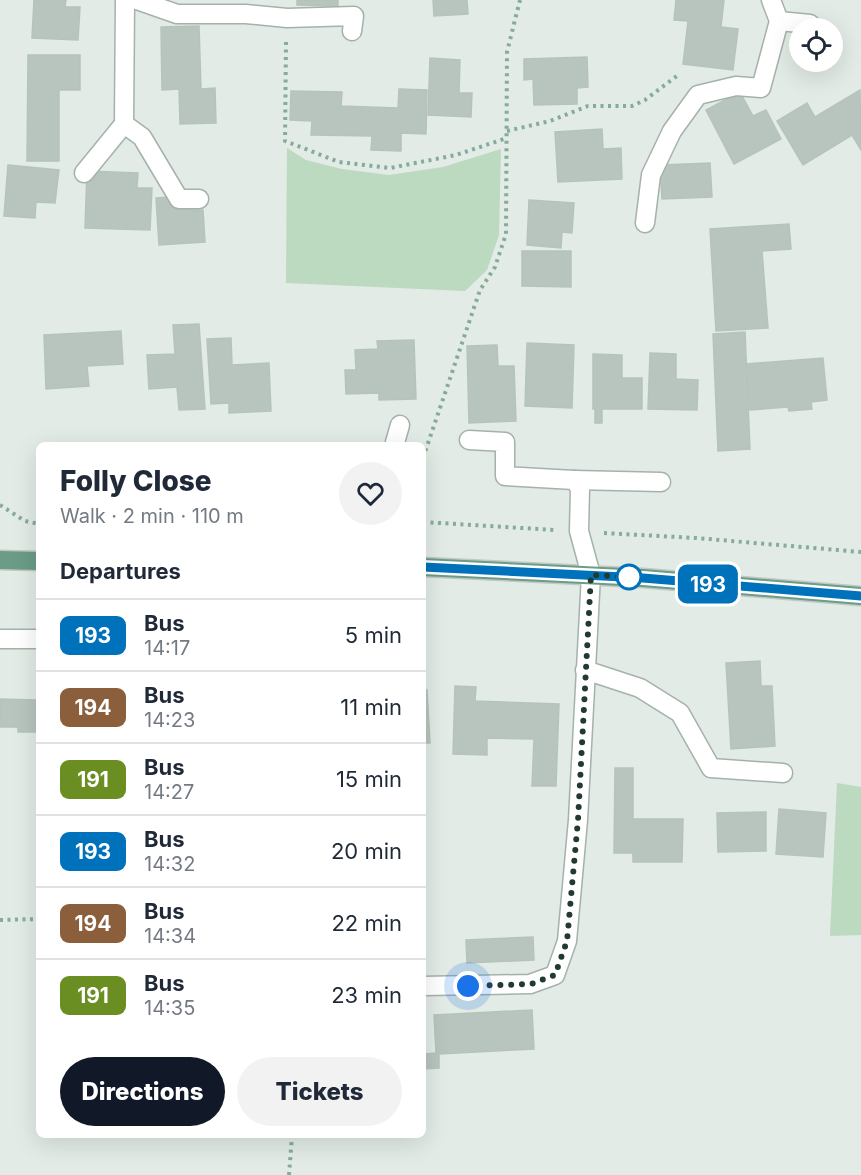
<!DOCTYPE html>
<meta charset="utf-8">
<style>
:root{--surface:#fff;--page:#f2f2f3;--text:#1f2937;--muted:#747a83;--line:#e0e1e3;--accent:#111827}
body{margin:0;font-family:Inter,sans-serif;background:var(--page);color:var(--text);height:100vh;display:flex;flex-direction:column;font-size:22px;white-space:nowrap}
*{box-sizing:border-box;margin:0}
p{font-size:20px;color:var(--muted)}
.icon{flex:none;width:33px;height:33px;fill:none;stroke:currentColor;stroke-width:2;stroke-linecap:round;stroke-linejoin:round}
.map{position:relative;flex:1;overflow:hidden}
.details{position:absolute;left:36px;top:442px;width:390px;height:696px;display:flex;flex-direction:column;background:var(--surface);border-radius:9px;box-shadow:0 6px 24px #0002}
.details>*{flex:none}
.badge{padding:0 12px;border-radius:9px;font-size:21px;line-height:39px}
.fabs{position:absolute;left:789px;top:18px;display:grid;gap:12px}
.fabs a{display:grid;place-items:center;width:54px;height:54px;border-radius:50%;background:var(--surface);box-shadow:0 6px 24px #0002;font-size:30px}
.you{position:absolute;width:30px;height:30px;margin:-15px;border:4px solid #fff;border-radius:50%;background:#1a73e8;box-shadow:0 0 0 9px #1a73e833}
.map>.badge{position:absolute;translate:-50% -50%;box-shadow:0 0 0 3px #fff}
h2{padding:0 24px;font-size:22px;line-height:54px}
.round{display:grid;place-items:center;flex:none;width:63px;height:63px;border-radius:32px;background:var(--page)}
.headline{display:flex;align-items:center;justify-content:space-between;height:102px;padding:0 24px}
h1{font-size:28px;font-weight:800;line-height:45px}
.cta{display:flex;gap:12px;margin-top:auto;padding:12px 24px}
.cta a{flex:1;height:69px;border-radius:36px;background:var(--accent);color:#fff;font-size:24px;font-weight:800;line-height:69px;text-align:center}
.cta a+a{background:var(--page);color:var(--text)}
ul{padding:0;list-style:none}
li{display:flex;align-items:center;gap:18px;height:72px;padding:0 24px;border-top:2px solid var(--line)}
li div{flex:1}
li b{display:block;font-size:22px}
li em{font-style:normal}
li .badge{min-width:66px;font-weight:700;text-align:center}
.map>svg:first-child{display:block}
.green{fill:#bcdabf}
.building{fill:#b7c5be;stroke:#b5c4bb;stroke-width:1.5}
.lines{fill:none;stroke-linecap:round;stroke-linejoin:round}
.minor-casing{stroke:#a5b2ab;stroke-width:21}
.major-casing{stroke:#c1c8c5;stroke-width:21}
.path{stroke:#85ac99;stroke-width:4;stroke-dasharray:3 4.5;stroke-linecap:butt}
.minor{stroke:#fff;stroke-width:18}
.major{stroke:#6a9c87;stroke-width:18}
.line-casing{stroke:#fff;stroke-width:14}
.line{stroke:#0072bc;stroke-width:9}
.walk{stroke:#233a30;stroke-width:6;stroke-dasharray:0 10.8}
.stop-dot{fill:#fff;stroke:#0072bc;stroke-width:3}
</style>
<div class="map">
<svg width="861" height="1175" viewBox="0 0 861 1175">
<rect width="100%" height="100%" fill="#e2ebe5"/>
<g class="green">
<polygon points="287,148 306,160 342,169 389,175 443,167 501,149 499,235 487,270 465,291 286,283"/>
<polygon points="837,783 861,787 861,935 830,936"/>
</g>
<g class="building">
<polygon points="34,0 66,0 65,7 80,7 78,40 32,38"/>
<polygon points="297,0 338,0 338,6 297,5"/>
<polygon points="433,0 467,0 468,14 434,16"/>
<polygon points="676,0 724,0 721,27 738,29 733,70 683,64 688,21 674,20"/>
<polygon points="199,26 201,89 215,88 216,123 180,124 179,89 162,90 161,27"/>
<polygon points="28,55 80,55 80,90 59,90 59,161 27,161"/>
<polygon points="587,57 588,87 577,88 577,104 534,105 533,79 524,80 524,59"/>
<polygon points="430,58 460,60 459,93 472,93 471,117 428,115"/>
<polygon points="399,89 427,90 426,134 401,133 401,151 371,150 372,136 311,135 312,121 290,120 291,91 342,92 341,106 398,108"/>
<polygon points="860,90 861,150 852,135 803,165 777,121 807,103 815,117"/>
<polygon points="740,92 753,116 766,110 781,139 734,164 706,110"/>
<polygon points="602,129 603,149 621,148 622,179 558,182 555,132"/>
<polygon points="710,163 712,197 662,199 660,165"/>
<polygon points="8,165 59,170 55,203 36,202 35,218 4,216"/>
<polygon points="87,171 138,173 137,188 152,188 150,230 85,228"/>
<polygon points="171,197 172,206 191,205 191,210 203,210 205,242 159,245 156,198"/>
<polygon points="529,200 574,203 572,233 562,232 561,248 527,245"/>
<polygon points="789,224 791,249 762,251 768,328 716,331 710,229"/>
<polygon points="522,251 571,251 571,287 522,286"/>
<polygon points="199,324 205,409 179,410 177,387 149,389 147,355 175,354 173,325"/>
<polygon points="121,331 123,364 87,366 89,386 46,389 44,335"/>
<polygon points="745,332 750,449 718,451 713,334"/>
<polygon points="231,338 232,365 269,363 271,411 229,413 229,403 211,404 207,339"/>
<polygon points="414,340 416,399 379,400 379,393 346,394 345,370 356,370 355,350 378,349 377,341"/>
<polygon points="527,343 574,345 572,408 525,406"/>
<polygon points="497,345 498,366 514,366 516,421 469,423 467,346"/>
<polygon points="650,353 676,354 676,379 698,380 697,410 648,409"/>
<polygon points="593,354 622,355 622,378 642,378 642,409 602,409 602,423 595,423 595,409 593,409"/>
<polygon points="823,358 827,400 811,402 812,409 789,411 788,407 750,410 746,364"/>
<polygon points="760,661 761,686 772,686 775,746 731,749 726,663"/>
<polygon points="455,686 476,687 475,701 559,704 556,786 532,786 534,739 487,738 487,755 453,754"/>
<polygon points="427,690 430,743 423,743 423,691"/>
<polygon points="0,699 37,700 36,732 18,732 18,727 0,727"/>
<polygon points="615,768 633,768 633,819 683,819 682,862 633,862 633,853 614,853"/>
<polygon points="779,809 826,813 823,857 776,854"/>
<polygon points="766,812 766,851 718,852 717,813"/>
<polygon points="533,937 534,960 467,963 466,940"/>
<polygon points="532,1010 534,1049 439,1054 439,1068 423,1069 423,1054 436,1053 434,1015"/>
</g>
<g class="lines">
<g class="minor-casing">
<g id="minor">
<polyline points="137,0 177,14 246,14 287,18 354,16 352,31"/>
<polyline points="779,21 810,24"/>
<polyline points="124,124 125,0"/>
<polyline points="124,124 142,137 179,199 199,199"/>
<polyline points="84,173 124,124"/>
<polyline points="645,223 651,175 672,131 698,95 736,86 761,88 779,21 771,0"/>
<polyline points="394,446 400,425"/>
<polyline points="574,480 661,482"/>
<polyline points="0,639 39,639"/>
<polyline points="585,670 640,688 680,713 711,768 783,773"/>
<polyline points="423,986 530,984 555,975 567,941 578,820 591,575 579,531 580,488 574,480 505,476 505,442 469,440"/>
</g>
</g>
<g class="major-casing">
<g id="major">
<polyline points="0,560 39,561"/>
<polyline points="423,567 643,578 861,596"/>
</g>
</g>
<g class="path">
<polyline points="286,42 285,141 339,162 390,168 456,155 507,138"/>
<polyline points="507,131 550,121 588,106 632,106 645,100 678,75"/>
<polyline points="423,458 480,290 495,267 506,234 507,52 520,0"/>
<polyline points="0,505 25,521 39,524"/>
<polyline points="423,522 555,530"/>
<polyline points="604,533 696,538 861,552"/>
<polyline points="0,920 39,919"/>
<polyline points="289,1175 292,1136"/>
</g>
<use href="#minor" class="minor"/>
<use href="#major" class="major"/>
</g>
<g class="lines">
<g class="line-casing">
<polyline id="line" points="423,567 643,578 861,596"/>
</g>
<use href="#line" class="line"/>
<polyline class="walk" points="468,986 531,984 555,975 567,941 578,820 591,575 629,577"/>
</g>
<circle class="stop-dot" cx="629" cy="577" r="12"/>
</svg>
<div class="fabs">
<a><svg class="icon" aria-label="locate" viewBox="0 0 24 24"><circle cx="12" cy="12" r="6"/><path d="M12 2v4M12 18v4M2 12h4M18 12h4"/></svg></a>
</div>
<div class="you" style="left:468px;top:986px"></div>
<b class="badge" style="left:708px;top:584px;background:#0072bc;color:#fff">193</b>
<section class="details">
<div class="headline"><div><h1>Folly Close</h1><p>Walk · 2 min · 110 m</p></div><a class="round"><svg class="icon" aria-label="heart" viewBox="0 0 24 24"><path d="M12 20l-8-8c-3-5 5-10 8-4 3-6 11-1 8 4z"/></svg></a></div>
<h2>Departures</h2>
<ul>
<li><span class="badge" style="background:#0072bc;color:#fff">193</span><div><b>Bus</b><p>14:17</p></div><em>5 min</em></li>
<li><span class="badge" style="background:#8b5e3c;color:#fff">194</span><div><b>Bus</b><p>14:23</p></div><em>11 min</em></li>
<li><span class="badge" style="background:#6b8e23;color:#fff">191</span><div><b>Bus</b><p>14:27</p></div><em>15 min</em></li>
<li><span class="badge" style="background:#0072bc;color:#fff">193</span><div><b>Bus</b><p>14:32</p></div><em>20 min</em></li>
<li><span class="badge" style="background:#8b5e3c;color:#fff">194</span><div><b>Bus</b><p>14:34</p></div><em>22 min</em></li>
<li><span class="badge" style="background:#6b8e23;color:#fff">191</span><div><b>Bus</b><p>14:35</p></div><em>23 min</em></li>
</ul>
<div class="cta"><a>Directions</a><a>Tickets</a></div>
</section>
</div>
